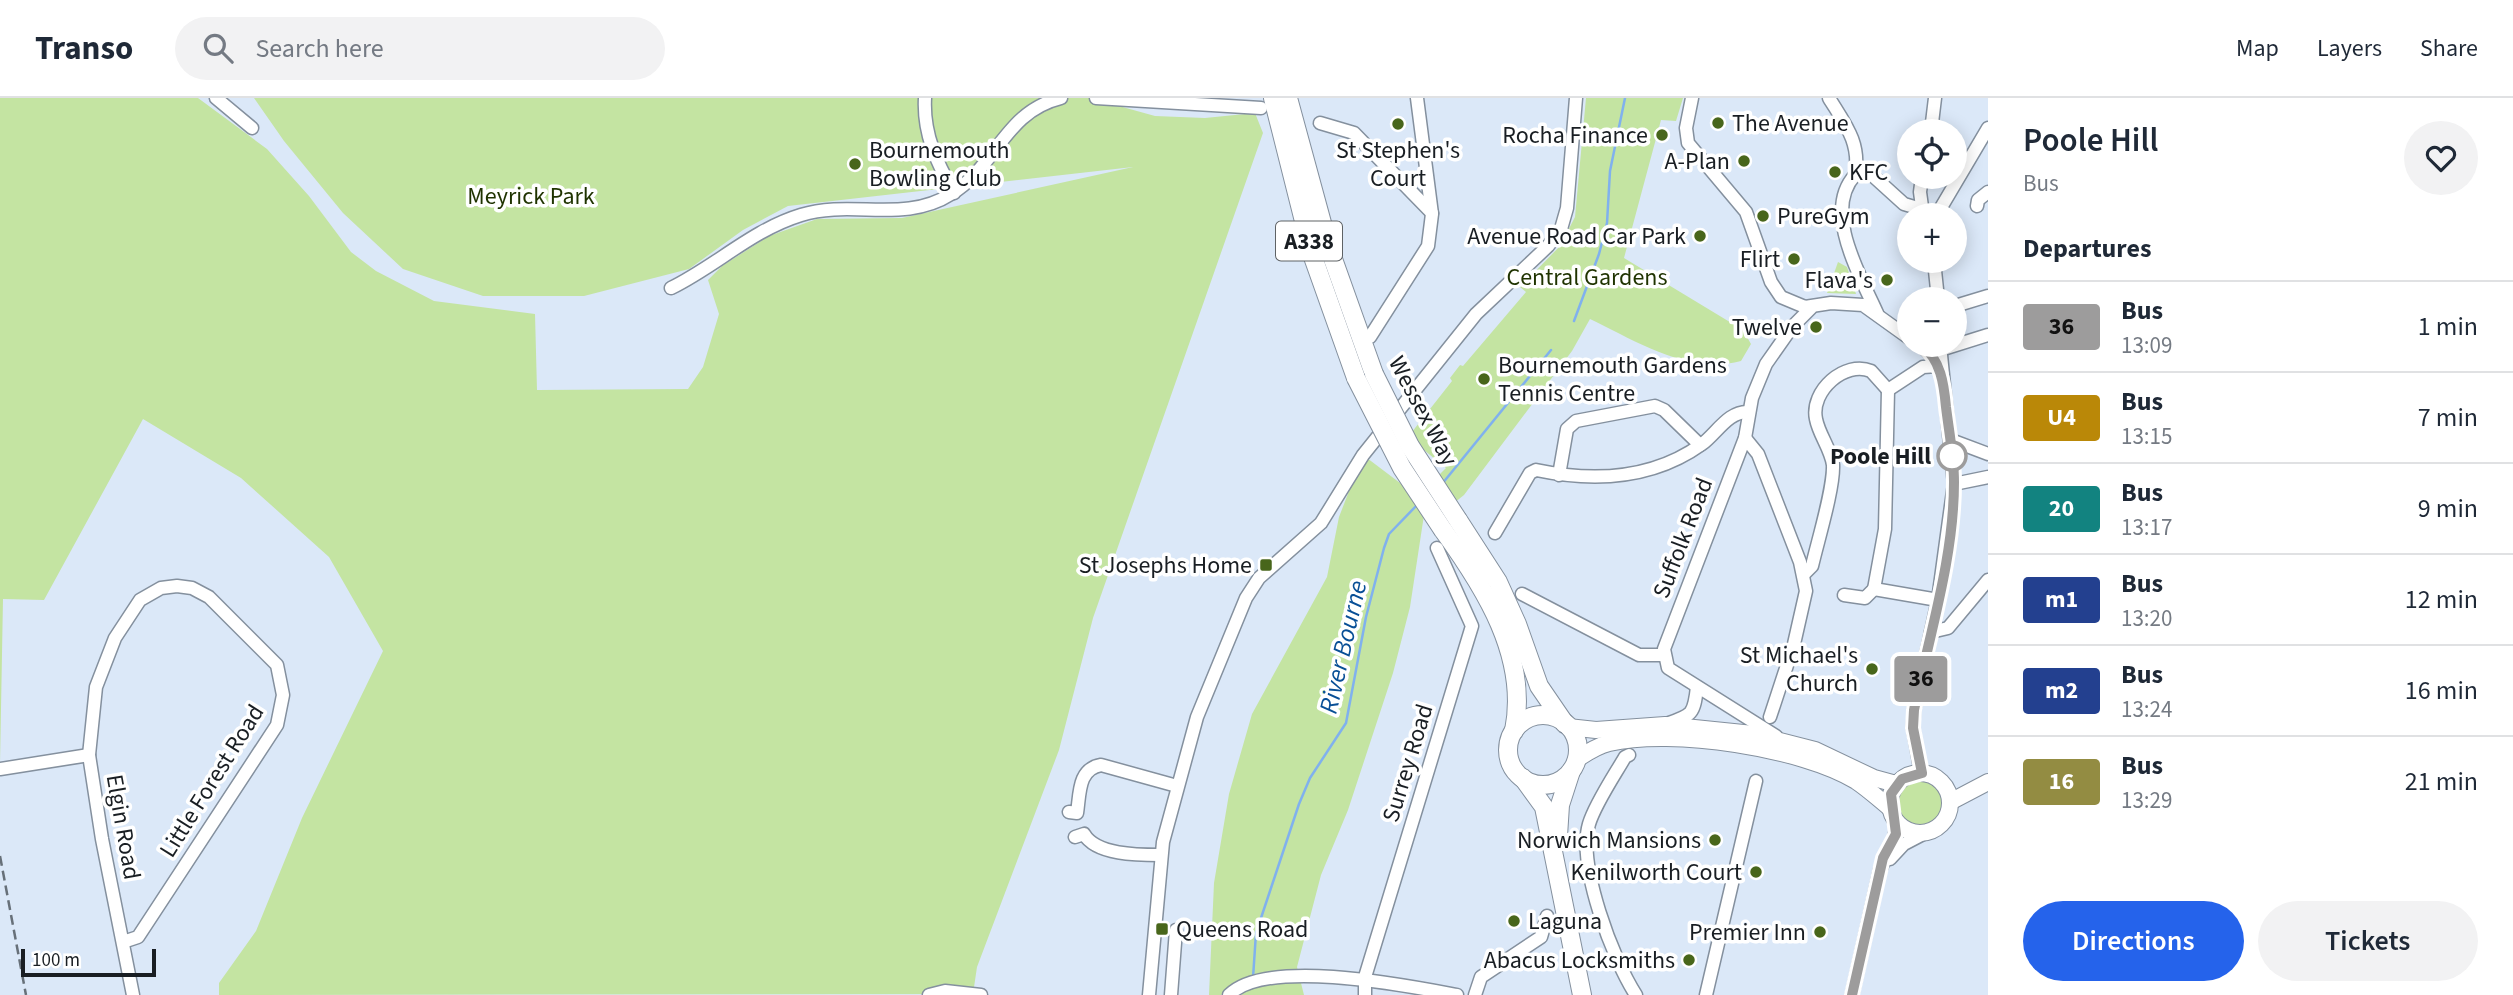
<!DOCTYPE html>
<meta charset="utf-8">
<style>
:root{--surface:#fff;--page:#f2f2f3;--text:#1f2937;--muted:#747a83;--line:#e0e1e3;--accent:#2563eb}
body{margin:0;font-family:"Source Sans 3",sans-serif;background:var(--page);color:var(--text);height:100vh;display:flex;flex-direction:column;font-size:26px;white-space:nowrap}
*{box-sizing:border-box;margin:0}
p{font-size:23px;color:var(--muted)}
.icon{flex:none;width:38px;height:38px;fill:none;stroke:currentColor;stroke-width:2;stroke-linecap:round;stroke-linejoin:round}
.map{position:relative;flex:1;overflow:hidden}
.drawer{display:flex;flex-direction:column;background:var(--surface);width:525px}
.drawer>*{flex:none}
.badge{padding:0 14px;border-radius:5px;font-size:24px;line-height:46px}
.controls{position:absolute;left:1897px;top:21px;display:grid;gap:14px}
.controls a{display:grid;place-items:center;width:70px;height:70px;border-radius:50%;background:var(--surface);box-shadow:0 4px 18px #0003;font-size:35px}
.scale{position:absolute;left:21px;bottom:18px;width:135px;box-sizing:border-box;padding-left:7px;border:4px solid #191e23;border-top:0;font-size:19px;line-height:24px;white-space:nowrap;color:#191e23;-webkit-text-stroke:5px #fff;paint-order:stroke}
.map>.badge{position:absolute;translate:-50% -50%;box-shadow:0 0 0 4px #fff}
h2{padding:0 35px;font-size:26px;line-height:63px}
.round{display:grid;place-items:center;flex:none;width:74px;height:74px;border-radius:37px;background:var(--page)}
.summary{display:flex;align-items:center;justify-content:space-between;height:119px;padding:0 35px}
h1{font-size:33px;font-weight:600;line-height:52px}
.cta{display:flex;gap:14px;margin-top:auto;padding:14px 35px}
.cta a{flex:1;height:80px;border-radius:42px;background:var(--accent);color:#fff;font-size:28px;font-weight:600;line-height:80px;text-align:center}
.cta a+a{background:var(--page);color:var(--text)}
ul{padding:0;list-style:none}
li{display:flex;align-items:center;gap:21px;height:91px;padding:0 35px;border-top:2px solid var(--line)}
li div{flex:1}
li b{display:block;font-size:26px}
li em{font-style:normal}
li .badge{min-width:77px;font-weight:700;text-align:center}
header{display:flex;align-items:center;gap:42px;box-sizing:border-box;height:98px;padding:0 35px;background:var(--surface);border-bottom:2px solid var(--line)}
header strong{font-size:33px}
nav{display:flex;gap:38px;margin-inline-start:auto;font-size:24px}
.search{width:490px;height:63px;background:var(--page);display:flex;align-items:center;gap:18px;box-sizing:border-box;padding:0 24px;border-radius:38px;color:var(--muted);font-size:26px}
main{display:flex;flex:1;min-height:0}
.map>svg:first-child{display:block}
.green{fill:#c4e4a2}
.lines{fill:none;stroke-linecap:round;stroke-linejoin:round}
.stream{stroke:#80b1ee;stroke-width:2.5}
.minor-casing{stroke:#84909e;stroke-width:15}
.major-casing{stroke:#84909e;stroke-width:18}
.highway-casing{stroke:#84909e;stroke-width:20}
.minor{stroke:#fff;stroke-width:12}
.major{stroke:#fff;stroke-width:16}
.highway{stroke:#fff;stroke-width:18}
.rail{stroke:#677079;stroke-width:2.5;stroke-dasharray:10 5;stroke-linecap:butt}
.highway-bridge-casing{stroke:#84909e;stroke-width:20;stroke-linecap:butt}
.highway-bridge{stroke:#fff;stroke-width:18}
.line-casing{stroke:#fff;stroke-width:16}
.line{stroke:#9d9c9c;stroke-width:10}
.poi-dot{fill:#48661b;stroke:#fff;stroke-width:2.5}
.stop-dot{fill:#fff;stroke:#9d9c9c;stroke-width:3.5}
.labels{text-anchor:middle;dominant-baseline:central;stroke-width:7;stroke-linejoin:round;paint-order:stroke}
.shield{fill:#fff;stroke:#5e6265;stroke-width:2}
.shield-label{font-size:23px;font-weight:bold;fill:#191e23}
.poi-label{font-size:24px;fill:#191e23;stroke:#fff;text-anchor:end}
.park-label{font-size:24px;fill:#1f3300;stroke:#fff}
.street-label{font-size:24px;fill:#191e23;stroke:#fff}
.stop-label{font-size:24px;font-weight:bold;fill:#191e23;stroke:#fff;text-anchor:end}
.water-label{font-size:26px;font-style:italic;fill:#084f96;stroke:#fff}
</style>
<header>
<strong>Transo</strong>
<div class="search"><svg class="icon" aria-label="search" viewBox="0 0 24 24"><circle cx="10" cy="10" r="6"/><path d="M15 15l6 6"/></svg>Search here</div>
<nav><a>Map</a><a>Layers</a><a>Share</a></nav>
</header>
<main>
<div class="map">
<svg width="1988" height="897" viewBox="0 0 1988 897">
<rect width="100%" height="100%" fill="#dbe8f8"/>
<g class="green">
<polygon points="0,0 198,0 267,51 309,98 351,154 376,173 434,203 535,216 537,292 688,291 703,269 719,216 708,182 722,168 769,138 817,121 902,120 1133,69 788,108 743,132 689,171 584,198 483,198 403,171 343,115 284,43 254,0 1090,0 1155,18 1205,20 1255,15 1263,35 1093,520 1059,652 977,869 973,896 219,897 219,885 256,833 302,720 383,553 329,459 241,380 143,321 44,502 3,501 0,665"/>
<path d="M1586,0H1683L1676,23L1661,22L1624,160L1743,232L1751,246L1741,263C1688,277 1636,243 1590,221L1572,253L1464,397L1454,405L1438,378L1446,370L1408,339L1452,283L1450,280L1460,267L1463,268L1526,194L1520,189L1560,148L1575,119Z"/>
<polygon points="1838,164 1847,169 1856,196 1827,195"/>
<polygon points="1363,357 1404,388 1424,417 1410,509 1393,575 1348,712 1321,777 1297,869 1304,897 1242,897 1242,888 1229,889 1221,897 1209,897 1214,785 1229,696 1252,616 1327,479 1339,419"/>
<circle cx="1919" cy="704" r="24"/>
</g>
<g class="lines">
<g class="stream">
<polyline points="1574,223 1599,156 1607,125 1610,73 1625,0"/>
<polyline points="1442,386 1551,252"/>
<polyline points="1253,880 1256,835 1299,706 1310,680 1346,625 1366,519 1384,450 1389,436 1418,406"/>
</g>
<g class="minor-casing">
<g id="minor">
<polyline points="216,0 252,30"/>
<path d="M925,0C923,36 937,65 954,95"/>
<polyline points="1096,0 1261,10"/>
<polyline points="1692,0 1686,30 1688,45 1746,114 1771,184 1781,199 1805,209 1831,205 1863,207 1909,240"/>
<path d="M1829,0C1845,26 1861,45 1855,77"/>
<polyline points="1320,25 1354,35 1432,115"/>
<polyline points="1931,33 1935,0"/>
<path d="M1855,77C1822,113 1860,177 1877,215"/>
<polyline points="1855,77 1872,77 1904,106 1921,111"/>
<polyline points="1922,79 1920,94 1923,116"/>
<polyline points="1977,108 1978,102 1988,94"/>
<polyline points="1939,113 1988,30"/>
<polyline points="1934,163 1938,201"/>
<path d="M671,190C716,168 752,132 801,117C852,101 904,126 951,96C997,68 1004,14 1061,0"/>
<polyline points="1955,208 1988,198"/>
<polyline points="1370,239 1428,148 1432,116 1417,0"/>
<polyline points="1921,247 1933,259 1939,272"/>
<polyline points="1940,252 1988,237"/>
<polyline points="1888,292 1923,269 1938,268"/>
<polyline points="1745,340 1758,356 1800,464 1806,493 1794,546 1770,619"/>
<polyline points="1951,342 1988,356"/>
<polyline points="1559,377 1567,331 1576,323 1655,308 1664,312 1700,347"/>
<polyline points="1954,386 1988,379"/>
<path d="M1495,435L1530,375L1536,372C1593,384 1652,382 1702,346C1716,336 1729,312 1749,314"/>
<path d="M1804,476L1812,468C1818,442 1834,390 1833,367C1831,351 1819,337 1816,321C1810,293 1845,262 1871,273L1888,292"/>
<polyline points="1874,491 1885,431 1888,292"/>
<polyline points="1874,491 1938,502"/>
<polyline points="1522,496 1639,557 1663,557"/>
<polyline points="1844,497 1865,500 1874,491"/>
<polyline points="1931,534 1948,530 1988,482"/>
<path d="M1666,626C1692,617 1694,617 1697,589"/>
<polyline points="1776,638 1668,570 1664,551 1745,340 1752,300 1766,266 1792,229 1811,210"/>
<path d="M1629,657L1625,659C1614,678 1595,706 1589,726C1577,767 1613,862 1636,897"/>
<polyline points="0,671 89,657"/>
<polyline points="1921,675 1913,630 1914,612 1938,502 1954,386 1940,247"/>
<path d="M1069,714L1077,715C1080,695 1078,671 1101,667L1177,688"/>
<path d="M1075,739L1084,736C1096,757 1138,757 1160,757"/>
<polyline points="1890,761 1904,746 1925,735"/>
<polyline points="123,844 138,839 277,627 283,597 277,567 209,499 192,490 177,488 161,490 140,502 115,540 96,589 89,657 102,741 133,897"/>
<polyline points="929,897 945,893 981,897"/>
<polyline points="1149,897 1163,744 1197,619 1246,500 1259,480 1321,425 1363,357 1476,216 1548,148 1561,131 1567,110 1576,0"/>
<polyline points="1171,897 1176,832"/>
<path d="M1229,897C1266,859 1409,888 1457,897"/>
<polyline points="1365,897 1365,879 1472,528 1437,450"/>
<polyline points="1475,897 1481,879 1541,839 1547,818"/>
<polyline points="1706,897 1756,683"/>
<polyline points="1852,897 1880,772 1894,742 1897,724"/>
</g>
</g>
<g class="major-casing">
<g id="major">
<polyline points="1568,629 1596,632 1665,627 1753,636 1815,652 1874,680 1896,686"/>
<path d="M1576,662C1586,655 1597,648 1609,645C1672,630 1802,650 1856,683C1868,691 1879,701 1890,710"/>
<circle cx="1920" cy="705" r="30"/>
<polyline points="1950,704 1988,684"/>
</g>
</g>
<g class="highway-casing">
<g id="highway">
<polyline points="1273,0 1313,159 1356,280"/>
<polyline points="1288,0 1328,147 1374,276"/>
<polyline points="1458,422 1498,484 1517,526 1539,588 1565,626"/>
<path d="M1443,432C1485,490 1529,559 1514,633"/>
<circle cx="1543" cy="652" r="35"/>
<polyline points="1523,680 1544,709 1582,897"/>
<polyline points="1558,738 1560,707 1571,673"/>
</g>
</g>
<use href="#minor" class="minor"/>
<use href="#major" class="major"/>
<use href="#highway" class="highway"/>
<polyline class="rail" points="0,758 26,897"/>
<g class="highway-bridge-casing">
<g id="highway-bridge">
<polyline points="1374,276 1410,348 1458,422"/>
<polyline points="1356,280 1402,370 1443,432"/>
</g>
</g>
<use href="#highway-bridge" class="highway-bridge"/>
</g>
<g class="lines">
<g class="line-casing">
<path id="line" d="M1852,897L1883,760L1896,736L1891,696L1902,681L1922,675L1913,630L1914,612C1929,537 1954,461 1954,384C1954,359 1949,334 1946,309C1944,287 1941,261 1921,247"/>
</g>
<use href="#line" class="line"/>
</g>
<g class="poi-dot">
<circle cx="1718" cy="25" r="7"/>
<circle cx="1398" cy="26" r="7"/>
<circle cx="1662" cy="37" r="7"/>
<circle cx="1744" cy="63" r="7"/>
<circle cx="855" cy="66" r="7"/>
<circle cx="1835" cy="74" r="7"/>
<circle cx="1763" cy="118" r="7"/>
<circle cx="1700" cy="138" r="7"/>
<circle cx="1794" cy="161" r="7"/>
<circle cx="1887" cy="182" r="7"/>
<circle cx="1816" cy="229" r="7"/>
<circle cx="1484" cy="281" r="7"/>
<rect x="1259" y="460" width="14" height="14" rx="3.5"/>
<circle cx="1872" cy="571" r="7"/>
<circle cx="1715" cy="742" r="7"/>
<circle cx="1756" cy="774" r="7"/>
<circle cx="1514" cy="823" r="7"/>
<rect x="1155" y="824" width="14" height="14" rx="3.5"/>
<circle cx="1820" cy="834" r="7"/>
<circle cx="1689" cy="862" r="7"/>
</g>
<circle class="stop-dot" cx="1952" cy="358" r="14"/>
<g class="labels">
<rect class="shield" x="1276" y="123.5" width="66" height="39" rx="5"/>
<g class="shield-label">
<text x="1309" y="143">A338</text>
</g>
<g class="poi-label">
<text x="1732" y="25" text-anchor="start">The Avenue</text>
<text x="1648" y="37">Rocha Finance</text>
<text x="869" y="52" text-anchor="start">Bournemouth<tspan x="869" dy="28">Bowling Club</tspan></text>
<text x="1398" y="52" text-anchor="middle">St Stephen's<tspan x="1398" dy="28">Court</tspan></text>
<text x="1730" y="63">A-Plan</text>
<text x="1849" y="74" text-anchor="start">KFC</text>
<text x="1777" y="118" text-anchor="start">PureGym</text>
<text x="1686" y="138">Avenue Road Car Park</text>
<text x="1780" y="161">Flirt</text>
<text x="1873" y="182">Flava's</text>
<text x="1802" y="229">Twelve</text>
<text x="1498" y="267" text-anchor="start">Bournemouth Gardens<tspan x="1498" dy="28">Tennis Centre</tspan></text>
<text x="1252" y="467">St Josephs Home</text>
<text x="1858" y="557">St Michael's<tspan x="1858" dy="28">Church</tspan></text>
<text x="1701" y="742">Norwich Mansions</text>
<text x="1742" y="774">Kenilworth Court</text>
<text x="1528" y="823" text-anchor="start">Laguna</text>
<text x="1176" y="831" text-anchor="start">Queens Road</text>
<text x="1806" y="834">Premier Inn</text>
<text x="1675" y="862">Abacus Locksmiths</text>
</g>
<g class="park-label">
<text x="531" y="98">Meyrick Park</text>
<text x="1587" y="179">Central Gardens</text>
</g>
<g class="street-label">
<text transform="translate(1423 313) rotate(62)">Wessex Way</text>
<text transform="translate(1683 440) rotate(-69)">Suffolk Road</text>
<text transform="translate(1408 665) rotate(-73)">Surrey Road</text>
<text transform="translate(212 683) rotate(-58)">Little Forest Road</text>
<text transform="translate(123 729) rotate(80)">Elgin Road</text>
</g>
<g class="stop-label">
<text x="1931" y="358">Poole Hill</text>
</g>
<g class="water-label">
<text transform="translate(1343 549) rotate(-77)">River Bourne</text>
</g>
</g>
</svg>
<div class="controls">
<a><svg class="icon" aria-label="locate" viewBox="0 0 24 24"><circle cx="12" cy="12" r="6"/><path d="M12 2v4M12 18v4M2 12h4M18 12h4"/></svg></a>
<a>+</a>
<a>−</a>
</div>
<div class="scale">100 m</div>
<b class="badge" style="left:1921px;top:581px;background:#9d9c9c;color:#111">36</b>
</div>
<section class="drawer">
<div class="summary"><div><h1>Poole Hill</h1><p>Bus</p></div><a class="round"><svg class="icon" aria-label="heart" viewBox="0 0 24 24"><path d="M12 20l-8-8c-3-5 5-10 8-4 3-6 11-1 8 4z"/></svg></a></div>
<h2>Departures</h2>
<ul>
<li><span class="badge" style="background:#9d9c9c;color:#111">36</span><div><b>Bus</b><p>13:09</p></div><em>1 min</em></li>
<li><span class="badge" style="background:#ba8808;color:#fff">U4</span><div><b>Bus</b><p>13:15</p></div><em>7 min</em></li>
<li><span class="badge" style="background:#128380;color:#fff">20</span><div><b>Bus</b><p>13:17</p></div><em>9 min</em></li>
<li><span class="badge" style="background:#23408f;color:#fff">m1</span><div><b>Bus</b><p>13:20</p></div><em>12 min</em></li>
<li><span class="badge" style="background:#23408f;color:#fff">m2</span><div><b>Bus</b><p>13:24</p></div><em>16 min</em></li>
<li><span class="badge" style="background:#938c42;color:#fff">16</span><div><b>Bus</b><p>13:29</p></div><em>21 min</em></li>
</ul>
<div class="cta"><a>Directions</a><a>Tickets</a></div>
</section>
</main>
